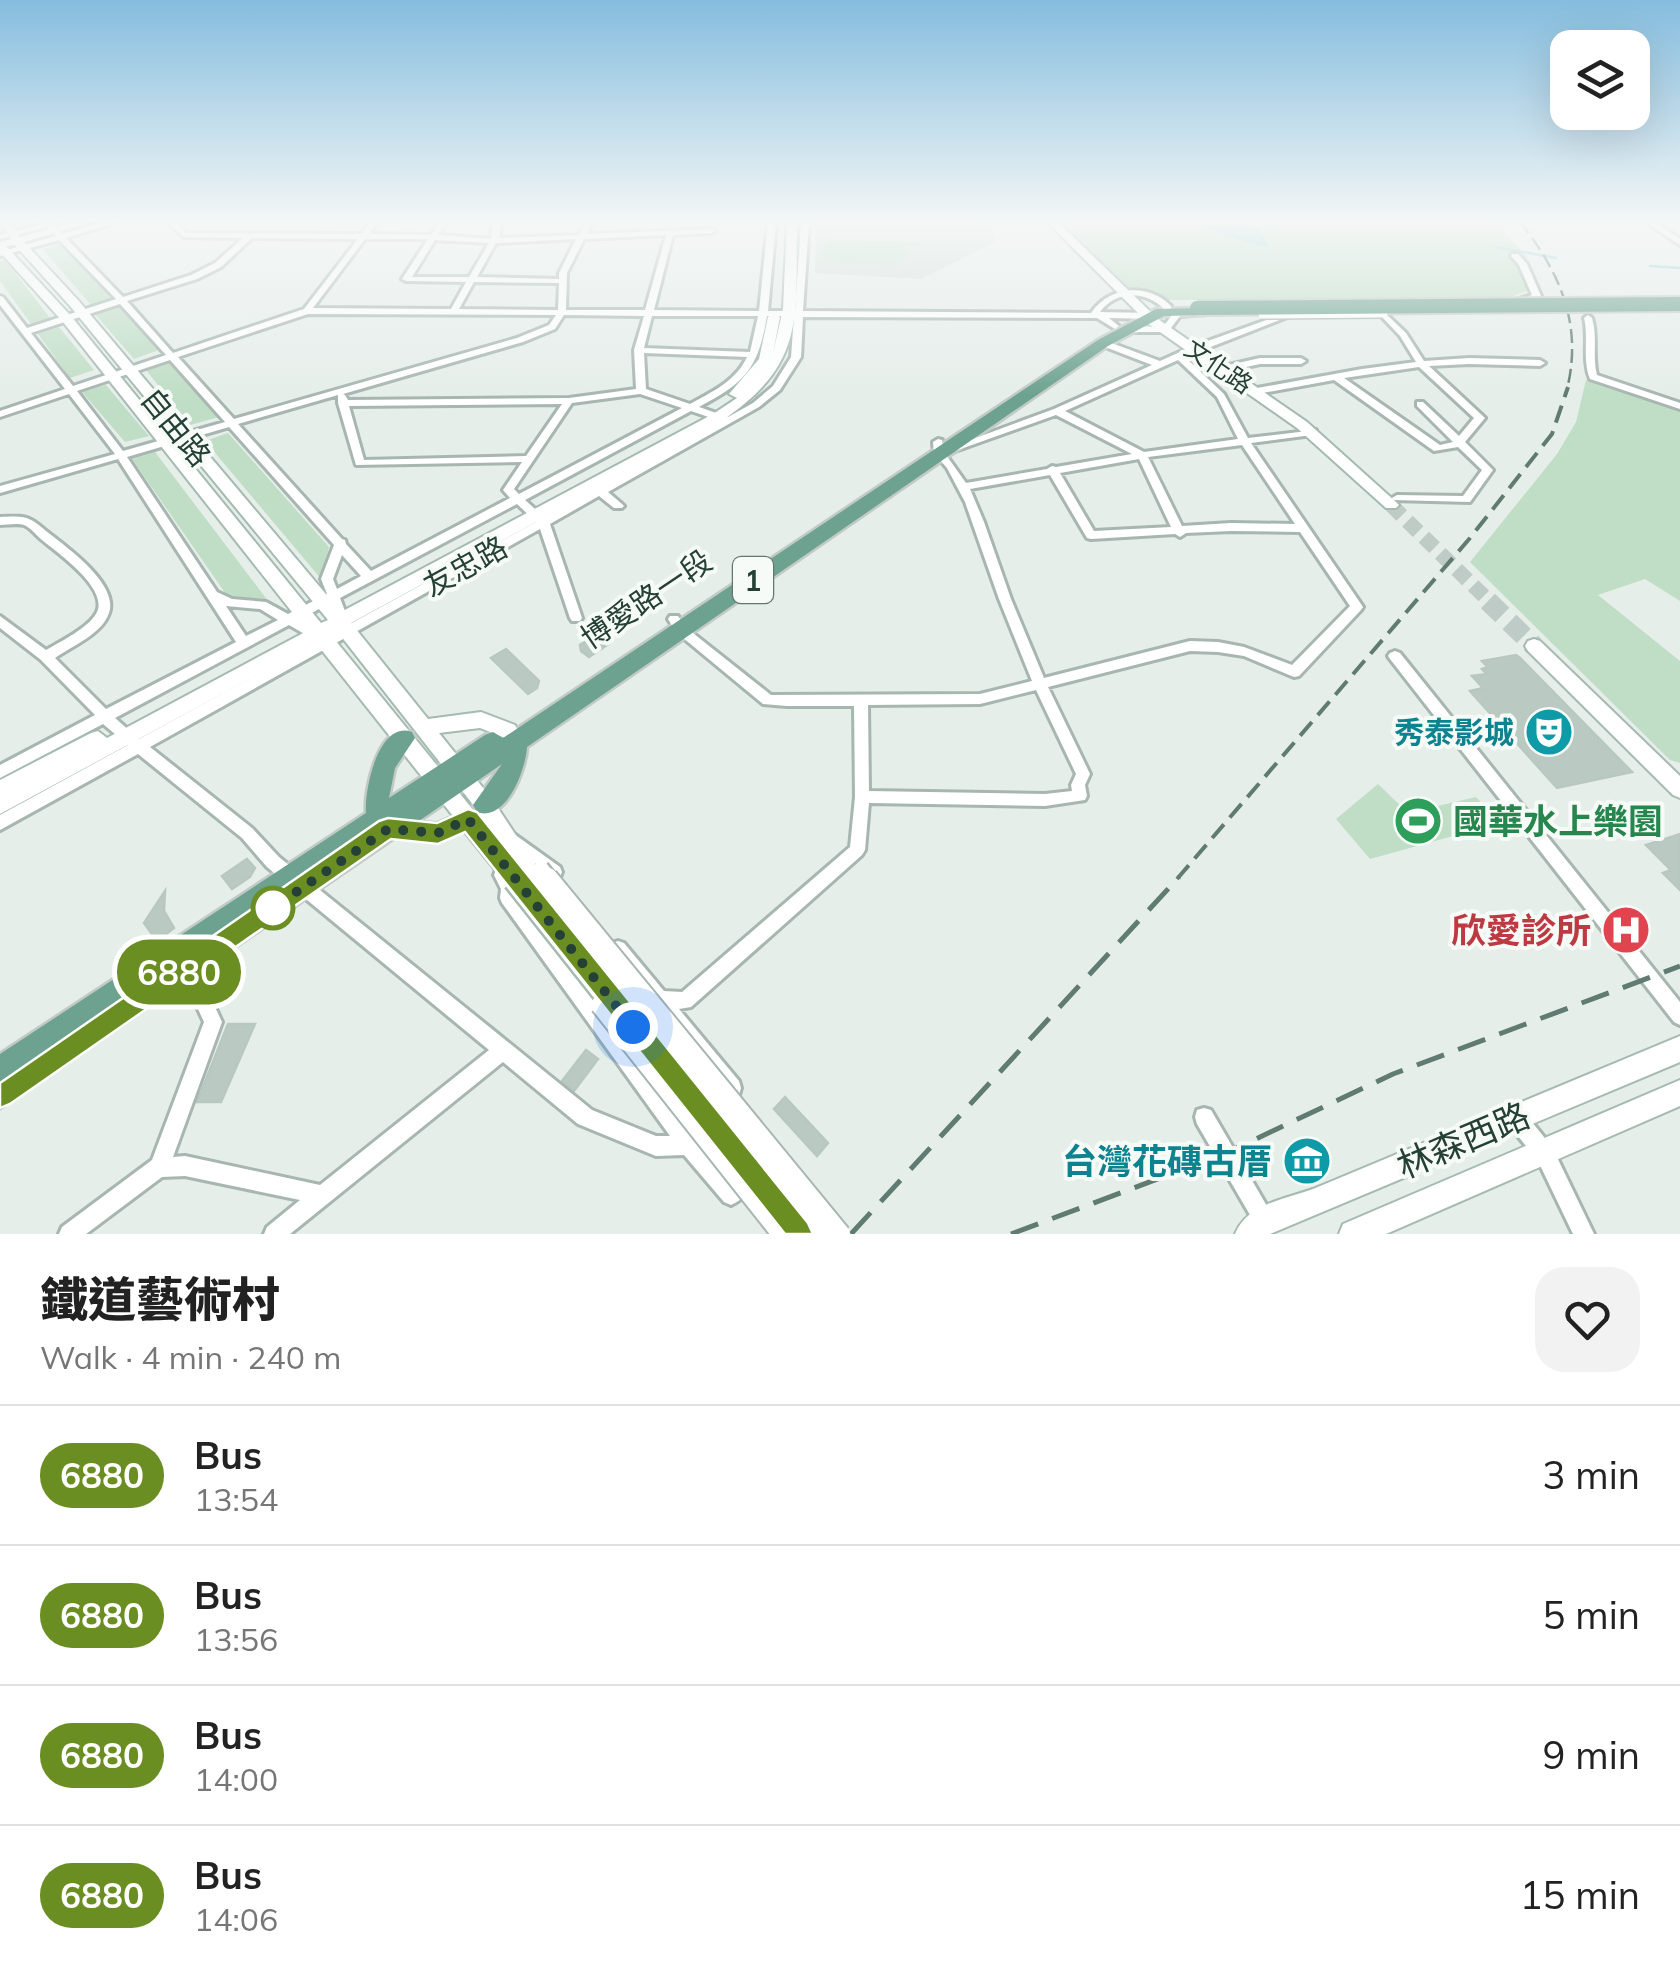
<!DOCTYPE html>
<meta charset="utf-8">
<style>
:root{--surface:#fff;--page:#f2f2f2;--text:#222;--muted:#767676;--line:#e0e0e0}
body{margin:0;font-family:Mulish,"Noto Sans TC",sans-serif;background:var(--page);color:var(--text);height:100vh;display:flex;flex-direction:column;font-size:38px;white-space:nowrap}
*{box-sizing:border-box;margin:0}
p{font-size:32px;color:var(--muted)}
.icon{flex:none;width:55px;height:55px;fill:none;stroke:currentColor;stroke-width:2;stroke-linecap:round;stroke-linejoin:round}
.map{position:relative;height:1234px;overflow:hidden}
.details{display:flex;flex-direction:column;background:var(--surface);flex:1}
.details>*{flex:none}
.badge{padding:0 20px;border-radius:32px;font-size:35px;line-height:65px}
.buttons{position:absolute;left:1550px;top:30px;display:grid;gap:20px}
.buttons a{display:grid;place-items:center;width:100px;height:100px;border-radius:20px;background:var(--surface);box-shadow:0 10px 40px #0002;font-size:50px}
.you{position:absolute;width:50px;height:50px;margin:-25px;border:8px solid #fff;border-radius:50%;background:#1a73e8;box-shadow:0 0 0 15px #1a73e833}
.map>.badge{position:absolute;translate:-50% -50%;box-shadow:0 0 0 5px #fff}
.round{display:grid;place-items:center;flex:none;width:105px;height:105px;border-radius:30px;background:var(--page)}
.headline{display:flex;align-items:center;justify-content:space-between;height:170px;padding:0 40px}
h1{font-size:48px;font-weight:800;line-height:75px}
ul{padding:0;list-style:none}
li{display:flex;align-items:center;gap:30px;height:140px;padding:0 40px;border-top:2px solid var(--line)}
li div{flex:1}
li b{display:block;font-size:38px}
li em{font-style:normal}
li .badge{min-width:110px;font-weight:700;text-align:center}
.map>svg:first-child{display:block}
.built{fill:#d4ded9}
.green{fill:#c0dec6}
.water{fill:#91cad0}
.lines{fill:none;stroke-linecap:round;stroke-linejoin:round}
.stream{stroke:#91cad0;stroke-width:2.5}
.building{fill:#bbc9c3;stroke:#b8c8c1;stroke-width:2.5}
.secondary-tunnel-far1{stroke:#bfcbc6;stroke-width:15;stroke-dasharray:15 8;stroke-linecap:butt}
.secondary-tunnel{stroke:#bfcbc6;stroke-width:20;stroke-dasharray:20 10;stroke-linecap:butt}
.street-casing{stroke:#a8b6b1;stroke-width:6}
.secondary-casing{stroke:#a5bab1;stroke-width:4}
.primary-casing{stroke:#c2cac7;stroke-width:5}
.street{fill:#fff;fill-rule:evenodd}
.secondary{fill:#fff;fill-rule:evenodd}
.primary{fill:#6da291;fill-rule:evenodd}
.rail-far2{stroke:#607b72;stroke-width:2.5;stroke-dasharray:14 6;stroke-linecap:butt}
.rail-far1{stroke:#607b72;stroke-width:4;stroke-dasharray:18 9;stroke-linecap:butt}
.rail{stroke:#607b72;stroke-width:5;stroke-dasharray:29 15;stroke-linecap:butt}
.street-bridge-far2-casing{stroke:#a8b6b1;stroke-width:12;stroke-linecap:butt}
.street-bridge-far1-casing{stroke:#a8b6b1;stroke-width:19;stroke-linecap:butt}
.street-bridge-casing{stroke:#a8b6b1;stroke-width:22;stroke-linecap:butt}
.secondary-bridge-far1-casing{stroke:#a5bab1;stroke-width:25;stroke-linecap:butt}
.secondary-bridge-casing{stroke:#a5bab1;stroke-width:30;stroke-linecap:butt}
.primary-bridge-casing{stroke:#c2cac7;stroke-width:18;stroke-linecap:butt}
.street-bridge-far2{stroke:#fff;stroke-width:9}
.street-bridge-far1{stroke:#fff;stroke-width:14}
.street-bridge{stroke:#fff;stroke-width:18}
.secondary-bridge-far1{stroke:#fff;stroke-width:20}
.secondary-bridge{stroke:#fff;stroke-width:25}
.primary-bridge{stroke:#6da291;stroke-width:14}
.line{fill:#6b8e23;stroke:#fff;stroke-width:2.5}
.walk{stroke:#254037;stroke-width:10;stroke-dasharray:0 18}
.stop-dot{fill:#fff;stroke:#6b8e23;stroke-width:5}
.labels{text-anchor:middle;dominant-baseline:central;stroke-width:8;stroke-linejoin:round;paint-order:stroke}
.far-street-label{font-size:25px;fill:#254037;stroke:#f7fbf8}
.shield{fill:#f7fbf8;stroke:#647871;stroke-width:2.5}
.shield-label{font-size:28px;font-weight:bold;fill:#254037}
.street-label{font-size:30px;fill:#254037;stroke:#f7fbf8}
.culture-label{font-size:30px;font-weight:bold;fill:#0d838f;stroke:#f7fbf8;text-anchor:end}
.near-leisure-label{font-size:35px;font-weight:bold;fill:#27864d;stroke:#f7fbf8;text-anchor:start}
.near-health-label{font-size:35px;font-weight:bold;fill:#be3a42;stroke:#f7fbf8;text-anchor:end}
.near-street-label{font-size:35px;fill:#254037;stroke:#f7fbf8}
.near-culture-label{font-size:35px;font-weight:bold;fill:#0d838f;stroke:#f7fbf8;text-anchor:end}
</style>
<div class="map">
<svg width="1680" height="1234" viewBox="0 0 1680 1234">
<rect width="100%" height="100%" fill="#e6eeea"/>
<polygon class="built" points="816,222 991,222 995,242 921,279 815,273"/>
<g class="green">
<polygon points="1058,222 1496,222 1528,258 1508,253 1523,275 1527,291 1507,298 1171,300 1125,290"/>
<polygon points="817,239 920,243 921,246 904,246 911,256 893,265 828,262 818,252 829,242"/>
<polygon points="62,244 111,299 91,305 43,249"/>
<polygon points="5,260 50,318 31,324 0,281 0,261"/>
<polygon points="119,307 159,350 134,359 95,314"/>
<polygon points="59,327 94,370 70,378 38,334"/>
<polygon points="170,362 219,417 190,425 146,370"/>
<polygon points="1586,380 1680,411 1680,601 1645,579 1598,595 1680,661 1680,763 1670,760 1470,562 1557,454 1576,422"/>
<polygon points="106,385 149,436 125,442 82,392"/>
<polygon points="228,433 329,547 322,580 205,441"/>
<polygon points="155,452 269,602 228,597 132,459"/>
<polygon points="1378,784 1408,813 1476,797 1500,823 1370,859 1336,819"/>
</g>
<path class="water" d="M1196,222C1221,222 1262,216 1268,247L1225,236Z"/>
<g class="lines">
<g class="stream">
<polyline points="1496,247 1556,258"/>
<polyline points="1650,266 1680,268"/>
</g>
</g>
<g class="building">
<polygon points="611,623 610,643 589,657 581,651 580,645 592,638 590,624"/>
<polygon points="506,649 539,681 537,688 528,694 491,658"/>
<polygon points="1516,655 1520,658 1632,772 1557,788 1470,691 1483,688 1472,676 1487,674 1482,669 1488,667 1482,661"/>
<polygon points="1680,834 1680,890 1663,873 1671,870 1646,845"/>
<polygon points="247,859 255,868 250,877 232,889 222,876"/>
<polygon points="165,891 164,911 174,928 157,941 144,923"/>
<polygon points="228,1024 255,1024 221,1102 197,1102"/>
<polygon points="586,1050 598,1059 574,1091 562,1081"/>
<polygon points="785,1097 828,1143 817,1156 774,1109"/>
</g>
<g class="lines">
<polyline class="secondary-tunnel-far1" points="1391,505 1491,603"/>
<polyline class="secondary-tunnel" points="1488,601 1534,646"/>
<g class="street-casing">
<g id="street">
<path d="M42,222H57L54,225L62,234L105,222H118L66,238L123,297L191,275L215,263L243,238L184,237L167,222H175L186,233L361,234L370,222H378L369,234L431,235L439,222H447L438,235L491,239L493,222H501L499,238L579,235L585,222H593L586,234L714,229L715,231L711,233L673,235L654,310L759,311L768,222H776L768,311H795L801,222H809L803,311L1091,313C1109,286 1148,282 1171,306V310H1165C1146,290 1116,290 1100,312L1151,313L1155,316L1151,319L1109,318L1119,326L1115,329L1097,318L803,317L801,357L780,390L759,407L608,492L622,504L624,506L622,508H614L599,496L550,524L582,618L580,621H572L570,618L540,529L150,747L252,828L279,857L592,1110L656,1136H670L502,903L500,898L501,889L494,875L496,870L502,868L508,870L517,889L516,896L695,1138L732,1180L740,1172L747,1169L754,1172L757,1179C752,1190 742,1200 731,1205L724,1202L684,1155L656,1156L578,1124L503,1062L290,1234H264L267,1227L300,1200L185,1176L162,1177L86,1234H59L62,1227L152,1160L204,1022L178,966L181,960L187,958L193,960L222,1022L173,1157L185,1156L320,1185L489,1050L267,867L242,838L138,754L0,830V815L128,745L103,724L0,778V765L95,715L41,660L0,628V616L46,650C60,642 90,627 97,612C108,588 58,553 42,540C37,536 30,527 24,525C18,523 6,525 0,525V517C10,517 23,515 31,520C38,523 44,530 50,534C69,549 119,585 109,613C102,634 72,646 55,658L106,709L236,642L118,459L0,493V486L115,454L69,394L0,417V411L65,389L0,305V296L3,297L27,328L116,299L59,240L0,256V252L56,236L47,227L0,239V235L43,224ZM666,235L645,310H566L567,273L584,239ZM252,238L358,239L304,309L173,353L127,301L197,279L221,267ZM365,239H428L402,279L406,281L466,282L451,309L313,308ZM576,239L559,273V279L477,277L496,243ZM435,240L489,243L469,277H412ZM474,282L559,283L558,310L459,309ZM120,304L166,355L73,386L31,333ZM308,314L556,315L549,325L517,338L234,419L178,357ZM564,315L644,316L634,350L636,389L569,398L348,400L345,395L343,394L523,342L555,329ZM652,316H758L750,352L644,348ZM767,316H794L791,357L773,386L753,403L728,417L699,407C746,382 758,369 767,316ZM644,353L747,357C736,381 712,392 690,404L646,389ZM170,360L225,422L123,451L77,391ZM640,394L682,408L519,494L514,489L572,403ZM338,395V403L356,465L522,462L503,490L510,498L371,571L346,544L345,540L342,539L238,424ZM562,404L526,456L364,460L349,406ZM691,411L720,421L544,517L525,500ZM229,427L334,545L321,579L327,594L288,614L266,602L232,599L217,592L127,457ZM517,504L536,522L350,624L340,598ZM342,555L361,576L337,589L333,579ZM330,603L338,624L342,628L323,638V633L299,620ZM226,606L260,609L278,620L246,636ZM289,625L313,639L320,640L139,739L115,718Z"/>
<polygon points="1646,222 1655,222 1680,239 1680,245"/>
<polygon points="1512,254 1518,254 1527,264 1541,296 1540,298 1523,302 1519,299 1532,295 1519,265 1511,256"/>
<polygon points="1190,310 1194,313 1193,315 1180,316 1168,332 1128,332 1124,329 1128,326 1163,327 1174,312"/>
<path d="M1385,313L1406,333L1424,361L1469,358L1540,360L1545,363L1540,366L1469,364L1429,366L1485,418L1465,442L1493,470L1470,502L1393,500L1392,498L1397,495L1463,496L1482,470L1458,447L1434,451L1334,380L1257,394L1252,391L1257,388L1362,369L1416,362L1400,336L1381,316ZM1419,367L1474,418L1459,436L1423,402H1417V406L1453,442L1440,445L1344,378Z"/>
<path d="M1283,314L1290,316L1185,357L1224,394L1248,438L1316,430V434L1312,435L1251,443L1361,604L1363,607L1361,610L1299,676L1294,677L1244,656L1218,652L1190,651L1048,687L1090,774L1085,785L1087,796L1085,800L1045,806L869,803L865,850L862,855L691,1007L679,1009L739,1081L741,1088L739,1095L732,1097L725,1095L612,955L610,949L612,943L618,941L624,943L664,991L682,992L850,847L855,797L854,706H787L763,704L676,632L668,619L670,616H678L684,626L771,695L980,694L1032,681L999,599L965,502L947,468L934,453L933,442L938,439L942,440L944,452L966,483L1047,469L1052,466L1056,467L1132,454L1056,415L955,451L951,452L946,449L1054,409L1152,365L1100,345V341H1106L1160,361L1191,347ZM1178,360L1217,397L1238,439L1144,452L1065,411ZM1242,445L1295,524L1231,523L1182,526L1148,457ZM1139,459L1171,527L1094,531L1060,473ZM1050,475L1087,538L1091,539L1175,534L1180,537L1186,533L1231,531L1300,532L1350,606L1292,665L1244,647L1218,642L1190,641L1044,678L1011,599L984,522L970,489ZM1036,690L1076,774L1071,785L1072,791L1045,794L869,791L868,705L980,704Z"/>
<path d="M1588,315L1592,318C1598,337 1592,356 1597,375L1680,403V409L1590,379C1582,359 1589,338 1584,318Z"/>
<polygon points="1260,358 1301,358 1306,361 1301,364 1260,364 1223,372 1218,369 1220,367"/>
<polygon points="1395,651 1400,653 1680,1002 1680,1025 1674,1022 1390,659 1388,656 1390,653"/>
<polygon points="514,834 560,867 562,872 560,877 554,879 548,877 509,846 506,841 509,836"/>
<polygon points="1204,1108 1211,1110 1271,1213 1274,1220 1271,1227 1264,1230 1257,1227 1197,1124 1195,1117 1197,1110"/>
<polygon points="1516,1109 1523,1111 1552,1147 1594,1234 1573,1234 1538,1161 1509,1125 1507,1118 1509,1111"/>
</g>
</g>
<g class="secondary-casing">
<g id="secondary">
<path d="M0,222H10L20,237L74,222H91L24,242L78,300L341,612L713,414L737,398L729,394L759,359L768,317L774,313L780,317L773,353L783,309L787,222H797C795,315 808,362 723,420L351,623L428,719L481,712L515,725L518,731L515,737L508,739L480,728L439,733L492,799L535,864L538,871L535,878L516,889L508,886L464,831L438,842L380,836L377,829L380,822L388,820L437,823L453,816L316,643L0,814V780L91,733L98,731L107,738L307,631L63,322L0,252V242L11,239ZM15,245L70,306L328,620L321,623L71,316L6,246ZM337,631L478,811L487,827L331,635Z"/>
<polygon points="1047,222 1058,222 1158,319 1307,422 1396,502 1399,505 1396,508 1386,508 1297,428 1150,325"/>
<polygon points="1534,639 1540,641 1680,776 1680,798 1673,795 1528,651 1525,646 1528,641"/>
<path d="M1680,1036V1062L1270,1234H1235C1247,1204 1285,1199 1313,1189Z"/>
<polygon points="1680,1080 1680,1106 1386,1234 1339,1234 1343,1224"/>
</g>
</g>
<g class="primary-casing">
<path id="primary" d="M1200,308L1207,312L1205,315L1164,316L1108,346L527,747C526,769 506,823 477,812L473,805L502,764L0,1108V1054L366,813C364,789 379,720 412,732L415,738L395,768L389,798L485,735L493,732L503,738L1098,340L1156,309Z"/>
</g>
<use href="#street" class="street"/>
<use href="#secondary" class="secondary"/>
<use href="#primary" class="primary"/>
<path class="rail-far2" d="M1520,222C1560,272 1583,325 1567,389"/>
<polyline class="rail-far1" points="1177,879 1470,538 1552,434 1568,387"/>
<g class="rail">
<polyline points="851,1234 1179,877"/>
<polyline points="1011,1234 1224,1154 1393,1074 1680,966"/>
</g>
<g class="street-bridge-far2-casing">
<polyline id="street-bridge-far2" points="1263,314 1383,313"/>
</g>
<g class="street-bridge-far1-casing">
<polyline id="street-bridge-far1" points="541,868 550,879"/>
</g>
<g class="street-bridge-casing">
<g id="street-bridge">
<polyline points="548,877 841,1234"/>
<polyline points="600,1005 781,1234"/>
</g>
</g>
<g class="secondary-bridge-far1-casing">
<polyline id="secondary-bridge-far1" points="527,871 534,879"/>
</g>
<g class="secondary-bridge-casing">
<g id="secondary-bridge">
<polyline points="532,877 819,1234"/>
<polyline points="516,879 797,1234"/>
</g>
</g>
<g class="primary-bridge-casing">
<polyline id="primary-bridge" points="1197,308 1680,304"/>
</g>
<use href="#street-bridge-far2" class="street-bridge-far2"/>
<use href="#street-bridge-far1" class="street-bridge-far1"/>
<use href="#street-bridge" class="street-bridge"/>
<use href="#secondary-bridge-far1" class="secondary-bridge-far1"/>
<use href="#secondary-bridge" class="secondary-bridge"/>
<use href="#primary-bridge" class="primary-bridge"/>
</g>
<linearGradient id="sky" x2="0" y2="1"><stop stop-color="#85bdde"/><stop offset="0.56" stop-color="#f4f7f6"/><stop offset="1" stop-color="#f4f7f6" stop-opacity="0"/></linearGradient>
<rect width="1680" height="395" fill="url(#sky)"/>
<polygon class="line" points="468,809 477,812 808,1223 813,1234 785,1234 465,832 438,844 391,839 10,1104 0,1108 0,1083 379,821 388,818 437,823"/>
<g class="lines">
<polyline class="walk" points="273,908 270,910 388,829 438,833 468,819 633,1027"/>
</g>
<defs>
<g id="theatre-disc" transform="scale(2.5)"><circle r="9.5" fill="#0f9aa8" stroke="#f7fbf8"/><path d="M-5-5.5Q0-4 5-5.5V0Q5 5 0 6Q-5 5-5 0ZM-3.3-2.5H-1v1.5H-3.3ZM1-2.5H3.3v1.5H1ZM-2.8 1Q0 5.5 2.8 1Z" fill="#fff"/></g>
<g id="stadium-disc" transform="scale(2.5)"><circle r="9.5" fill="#2e9e5b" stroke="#f7fbf8"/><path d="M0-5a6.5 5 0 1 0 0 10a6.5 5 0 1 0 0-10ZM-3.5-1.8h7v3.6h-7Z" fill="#fff"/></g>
<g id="hospital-disc" transform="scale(2.5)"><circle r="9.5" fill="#e0444e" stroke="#f7fbf8"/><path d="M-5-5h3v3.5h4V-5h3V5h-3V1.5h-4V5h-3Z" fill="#fff"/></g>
<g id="museum-disc" transform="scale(2.5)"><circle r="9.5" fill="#0f9aa8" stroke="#f7fbf8"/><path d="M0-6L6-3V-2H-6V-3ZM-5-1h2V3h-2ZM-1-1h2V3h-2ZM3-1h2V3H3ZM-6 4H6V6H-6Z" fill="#fff"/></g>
</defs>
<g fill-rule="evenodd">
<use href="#theatre-disc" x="1549" y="732"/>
<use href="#stadium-disc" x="1418" y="821"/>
<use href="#hospital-disc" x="1626" y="930"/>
<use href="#museum-disc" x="1307" y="1161"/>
</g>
<circle class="stop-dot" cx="273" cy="908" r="20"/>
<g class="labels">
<g class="far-street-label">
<text transform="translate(1219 366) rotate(34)">文化路</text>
</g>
<rect class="shield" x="733" y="557" width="40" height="46" rx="8"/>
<g class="shield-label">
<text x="753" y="580">1</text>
</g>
<g class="street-label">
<text transform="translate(176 427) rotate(51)">自由路</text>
<text transform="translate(465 566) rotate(-29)">友忠路</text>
<text transform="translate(646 599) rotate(-34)">博愛路一段</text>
</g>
<g class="culture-label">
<text x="1514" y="732">秀泰影城</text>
</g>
<g class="near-leisure-label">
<text x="1453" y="821">國華水上樂園</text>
</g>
<g class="near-health-label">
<text x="1591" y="930">欣愛診所</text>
</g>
<g class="near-street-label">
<text transform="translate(1463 1140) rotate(-23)">林森西路</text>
</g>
<g class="near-culture-label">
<text x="1272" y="1161">台灣花磚古厝</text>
</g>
</g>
</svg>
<div class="buttons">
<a><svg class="icon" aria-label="layers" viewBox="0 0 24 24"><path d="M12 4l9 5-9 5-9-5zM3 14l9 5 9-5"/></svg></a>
</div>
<div class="you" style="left:633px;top:1027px"></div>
<b class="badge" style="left:179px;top:972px;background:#6b8e23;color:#fff">6880</b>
</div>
<section class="details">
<div class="headline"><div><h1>鐵道藝術村</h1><p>Walk · 4 min · 240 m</p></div><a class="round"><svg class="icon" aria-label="heart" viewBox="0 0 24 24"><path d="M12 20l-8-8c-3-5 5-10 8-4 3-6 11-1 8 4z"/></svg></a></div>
<ul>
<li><span class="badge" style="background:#6b8e23;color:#fff">6880</span><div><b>Bus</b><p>13:54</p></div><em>3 min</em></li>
<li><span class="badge" style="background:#6b8e23;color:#fff">6880</span><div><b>Bus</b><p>13:56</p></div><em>5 min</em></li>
<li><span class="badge" style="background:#6b8e23;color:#fff">6880</span><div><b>Bus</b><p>14:00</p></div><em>9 min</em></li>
<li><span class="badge" style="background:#6b8e23;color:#fff">6880</span><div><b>Bus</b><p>14:06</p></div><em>15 min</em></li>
</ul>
</section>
